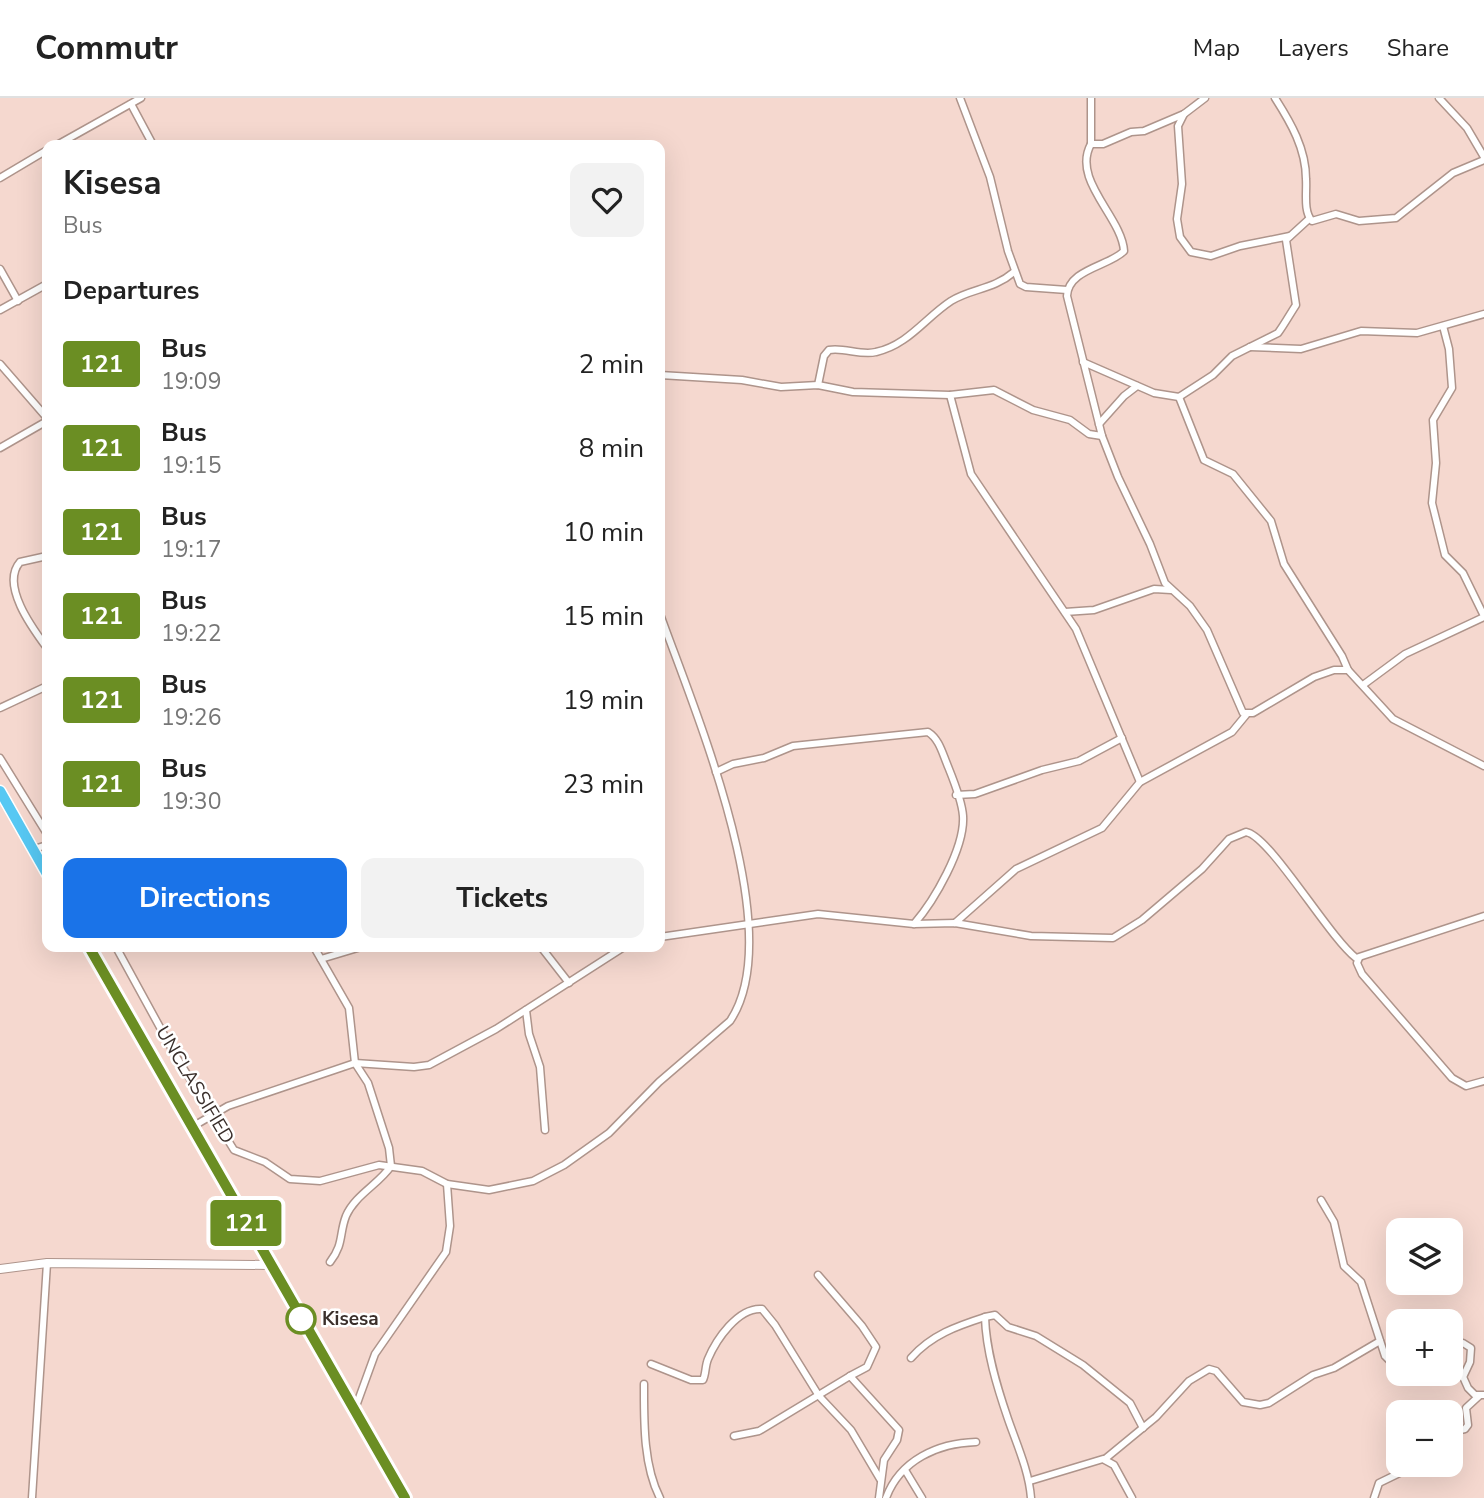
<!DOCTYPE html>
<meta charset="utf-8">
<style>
:root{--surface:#fff;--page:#f2f2f2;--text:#222;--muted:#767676;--line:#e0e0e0;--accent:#1a73e8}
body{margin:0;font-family:"Nunito Sans",sans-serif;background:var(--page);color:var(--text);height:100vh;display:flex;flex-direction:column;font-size:26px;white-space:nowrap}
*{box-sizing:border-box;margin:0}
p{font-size:23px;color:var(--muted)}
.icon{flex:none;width:38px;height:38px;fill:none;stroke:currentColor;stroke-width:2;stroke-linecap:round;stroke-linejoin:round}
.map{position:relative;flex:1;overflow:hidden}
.panel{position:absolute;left:42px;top:42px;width:623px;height:812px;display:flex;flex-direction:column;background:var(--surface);border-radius:14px;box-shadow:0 7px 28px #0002}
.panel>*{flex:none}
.badge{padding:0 14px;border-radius:5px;font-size:24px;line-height:46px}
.fabs{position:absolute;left:1386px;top:1120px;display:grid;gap:14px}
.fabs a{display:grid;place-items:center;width:77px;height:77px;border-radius:14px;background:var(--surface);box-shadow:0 7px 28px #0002;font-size:35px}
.map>.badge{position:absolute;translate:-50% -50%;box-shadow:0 0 0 4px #fff}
h2{padding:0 21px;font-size:26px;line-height:63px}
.round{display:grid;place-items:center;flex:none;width:74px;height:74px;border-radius:14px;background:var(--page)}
.headline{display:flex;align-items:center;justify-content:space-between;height:119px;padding:0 21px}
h1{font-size:33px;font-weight:700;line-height:52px}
.cta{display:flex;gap:14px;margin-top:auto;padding:14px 21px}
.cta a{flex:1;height:80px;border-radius:14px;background:var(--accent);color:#fff;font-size:28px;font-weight:700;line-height:80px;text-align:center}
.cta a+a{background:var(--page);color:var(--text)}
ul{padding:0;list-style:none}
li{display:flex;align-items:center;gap:21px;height:84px;padding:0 21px}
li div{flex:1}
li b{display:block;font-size:26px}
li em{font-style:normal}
li .badge{min-width:77px;font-weight:700;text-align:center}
header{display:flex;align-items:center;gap:42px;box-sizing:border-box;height:98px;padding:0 35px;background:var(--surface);border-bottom:2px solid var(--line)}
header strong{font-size:33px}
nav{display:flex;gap:38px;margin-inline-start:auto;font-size:24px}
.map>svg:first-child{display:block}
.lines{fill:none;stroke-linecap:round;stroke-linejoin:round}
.minor-casing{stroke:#ae948b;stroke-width:9}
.tertiary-casing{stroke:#ae948b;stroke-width:10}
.trunk-casing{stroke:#fff;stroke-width:13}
.minor{stroke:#fff;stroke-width:6}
.tertiary{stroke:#fff;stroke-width:8}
.trunk{stroke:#57c8f3;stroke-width:10}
.line-casing{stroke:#fff;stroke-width:16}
.line{stroke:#6b8e23;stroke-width:10}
.stop-dot{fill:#fff;stroke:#6b8e23;stroke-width:3.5}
.labels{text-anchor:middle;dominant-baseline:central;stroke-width:5;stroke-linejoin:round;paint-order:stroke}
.street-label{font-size:19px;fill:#3a2f2b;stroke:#fff}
.stop-label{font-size:19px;font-weight:bold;fill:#3a2f2b;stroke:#fff;text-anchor:start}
</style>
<header>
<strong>Commutr</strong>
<nav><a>Map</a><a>Layers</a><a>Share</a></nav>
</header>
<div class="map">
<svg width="1484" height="1400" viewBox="0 0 1484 1400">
<rect width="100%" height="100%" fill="#f5d8cf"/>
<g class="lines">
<g class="minor-casing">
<g id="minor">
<polyline points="960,0 990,79 1008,153 1020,186 1026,189 1067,192"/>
<path d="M1205,0L1184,16L1144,33L1131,34L1103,46H1091C1071,82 1122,119 1124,153C1110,168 1068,171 1067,198L1102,338L1118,379L1150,446L1165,485L1190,508L1207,532L1243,615H1253L1314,579L1334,572H1348L1393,621L1484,668"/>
<path d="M1275,0C1291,25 1306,51 1306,81C1307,94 1303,113 1312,123L1336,116L1359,123L1396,120L1453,75L1484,62"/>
<polyline points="1439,0 1467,30 1484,59"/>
<polyline points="131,6 153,47"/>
<polyline points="1184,16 1178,28 1182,86 1177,121 1180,139 1191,154 1211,158 1240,148 1290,138"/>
<polyline points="1091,46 1091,0"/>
<polyline points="57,47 141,0"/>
<polyline points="0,80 47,52"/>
<polyline points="0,171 18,203"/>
<polyline points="0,212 47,186"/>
<polyline points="1443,228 1449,251 1452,290 1433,322 1436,365 1432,405 1445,457 1463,475 1484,518"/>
<polyline points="1250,249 1301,251 1361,233 1417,235 1484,216"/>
<path d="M1083,264L1154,295L1179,299L1213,277L1232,258L1278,235C1284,227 1290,216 1296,207L1286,142L1309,121"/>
<polyline points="0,266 47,320"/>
<polyline points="660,277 742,282 781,289 818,287 853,294 950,297 994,292 1033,312 1070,322 1089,336 1102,338"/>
<path d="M818,287L824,258L829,252C844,249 861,258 876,254C908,247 925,220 951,203C972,190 993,192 1014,174"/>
<polyline points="950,297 971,376 1076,531 1140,684"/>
<polyline points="1179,299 1204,362 1233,376 1271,423 1284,466 1342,558 1348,572"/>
<polyline points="1099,326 1124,298 1137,288"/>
<polyline points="0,350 47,323"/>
<path d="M47,458L20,464C0,487 33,531 47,550"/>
<polyline points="1065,514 1094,512 1154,491 1171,492"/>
<polyline points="1363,587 1405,556 1484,519"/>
<polyline points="0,610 47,588"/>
<polyline points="0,660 47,736"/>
<path d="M716,674L733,666L764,660L793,648L928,634C939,641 942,654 947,666C953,681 962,702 963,718C965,750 934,803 914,826"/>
<polyline points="956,697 975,696 1042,672 1079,663 1122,640"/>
<polyline points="34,751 47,747"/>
<polyline points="955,825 1016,771 1102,730 1140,684 1232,634 1246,617"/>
<path d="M660,839L818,816L914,826L955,825L1031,838L1113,840L1142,822L1202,771L1229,741L1246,734C1270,738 1328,838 1356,860L1484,818"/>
<path d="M116,849L174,955L234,1052L265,1064L290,1081L320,1083L379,1067L422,1073L447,1086L489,1092L533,1083L564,1067L609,1035L659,984L730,923C790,834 693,609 660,516"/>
<path d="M314,849L349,910L355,965L368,985L389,1050L391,1068C379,1086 355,1097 346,1118C339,1136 344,1146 330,1164"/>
<polyline points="541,849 569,885"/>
<polyline points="1359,860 1357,865 1362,876 1452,980 1466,988 1484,983"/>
<polyline points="321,861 361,849"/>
<polyline points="526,912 529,936 540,969 545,1032"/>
<polyline points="192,1029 228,1008 355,965 414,969 429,967 496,931 624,849"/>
<polyline points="1321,1102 1334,1124 1344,1168 1361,1184 1385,1258 1393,1266 1398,1265"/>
<polyline points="818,1177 862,1228 876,1249 867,1269 850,1278"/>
<polyline points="1451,1249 1463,1245 1471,1250 1470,1264 1463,1279"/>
<polyline points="1451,1252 1468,1290 1475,1297 1484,1297"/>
<path d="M911,1260C931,1237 957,1228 985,1219"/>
<path d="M651,1266L691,1282H703C706,1276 705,1268 708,1261C716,1242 738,1209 762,1211L775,1227L819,1298L851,1332L880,1381"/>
<path d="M644,1286C644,1322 643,1367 660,1400"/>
<polyline points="355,1311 375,1256 446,1154 450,1128 447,1086"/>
<polyline points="1451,1334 1465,1331 1468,1327 1466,1310 1479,1298"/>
<polyline points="734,1338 759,1333 850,1278 899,1332 897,1342 884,1362 879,1400"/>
<polyline points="1105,1361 1156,1319 1189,1283 1209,1271 1216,1273 1243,1304 1260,1307 1269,1305 1313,1277 1334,1270 1380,1243"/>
<polyline points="905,1372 922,1400"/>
<polyline points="1030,1383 1103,1361 1114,1367 1132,1400"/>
<polyline points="32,1400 47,1165"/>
<path d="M886,1400C900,1362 938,1345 976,1344"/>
<path d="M1031,1400C1029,1373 1017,1347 1008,1321C997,1289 986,1253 985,1219L995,1217L1008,1229L1036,1238L1083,1267L1130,1305L1143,1330"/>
<polyline points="1374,1400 1379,1385 1416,1367"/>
</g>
</g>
<g class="tertiary-casing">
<polyline id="tertiary" points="0,1171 47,1165 269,1167"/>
</g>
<g class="trunk-casing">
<g id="trunk">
<polyline points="0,693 47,776"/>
<polyline points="89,849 405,1400"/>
</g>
</g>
<use href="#minor" class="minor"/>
<use href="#tertiary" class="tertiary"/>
<use href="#trunk" class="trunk"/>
</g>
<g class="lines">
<g class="line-casing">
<polyline id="line" points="89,849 405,1400"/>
</g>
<use href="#line" class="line"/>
</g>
<circle class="stop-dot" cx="301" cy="1221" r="14"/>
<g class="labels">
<g class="street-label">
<text transform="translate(195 987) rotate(59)">UNCLASSIFIED</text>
</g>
<g class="stop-label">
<text x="322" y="1221">Kisesa</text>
</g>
</g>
</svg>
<div class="fabs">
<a><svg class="icon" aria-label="layers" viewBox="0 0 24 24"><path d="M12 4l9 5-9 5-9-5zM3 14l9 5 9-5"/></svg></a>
<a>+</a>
<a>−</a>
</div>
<b class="badge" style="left:246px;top:1125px;background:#6b8e23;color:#fff">121</b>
<section class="panel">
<div class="headline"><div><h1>Kisesa</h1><p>Bus</p></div><a class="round"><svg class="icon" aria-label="heart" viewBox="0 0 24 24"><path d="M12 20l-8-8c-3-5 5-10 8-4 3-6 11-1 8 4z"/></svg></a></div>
<h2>Departures</h2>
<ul>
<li><span class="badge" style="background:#6b8e23;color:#fff">121</span><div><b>Bus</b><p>19:09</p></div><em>2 min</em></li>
<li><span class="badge" style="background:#6b8e23;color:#fff">121</span><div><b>Bus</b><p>19:15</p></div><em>8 min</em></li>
<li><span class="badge" style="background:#6b8e23;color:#fff">121</span><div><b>Bus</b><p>19:17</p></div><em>10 min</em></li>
<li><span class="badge" style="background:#6b8e23;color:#fff">121</span><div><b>Bus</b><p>19:22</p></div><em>15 min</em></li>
<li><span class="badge" style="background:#6b8e23;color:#fff">121</span><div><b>Bus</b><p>19:26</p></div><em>19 min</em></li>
<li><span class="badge" style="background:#6b8e23;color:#fff">121</span><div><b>Bus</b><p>19:30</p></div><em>23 min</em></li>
</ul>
<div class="cta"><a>Directions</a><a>Tickets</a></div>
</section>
</div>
